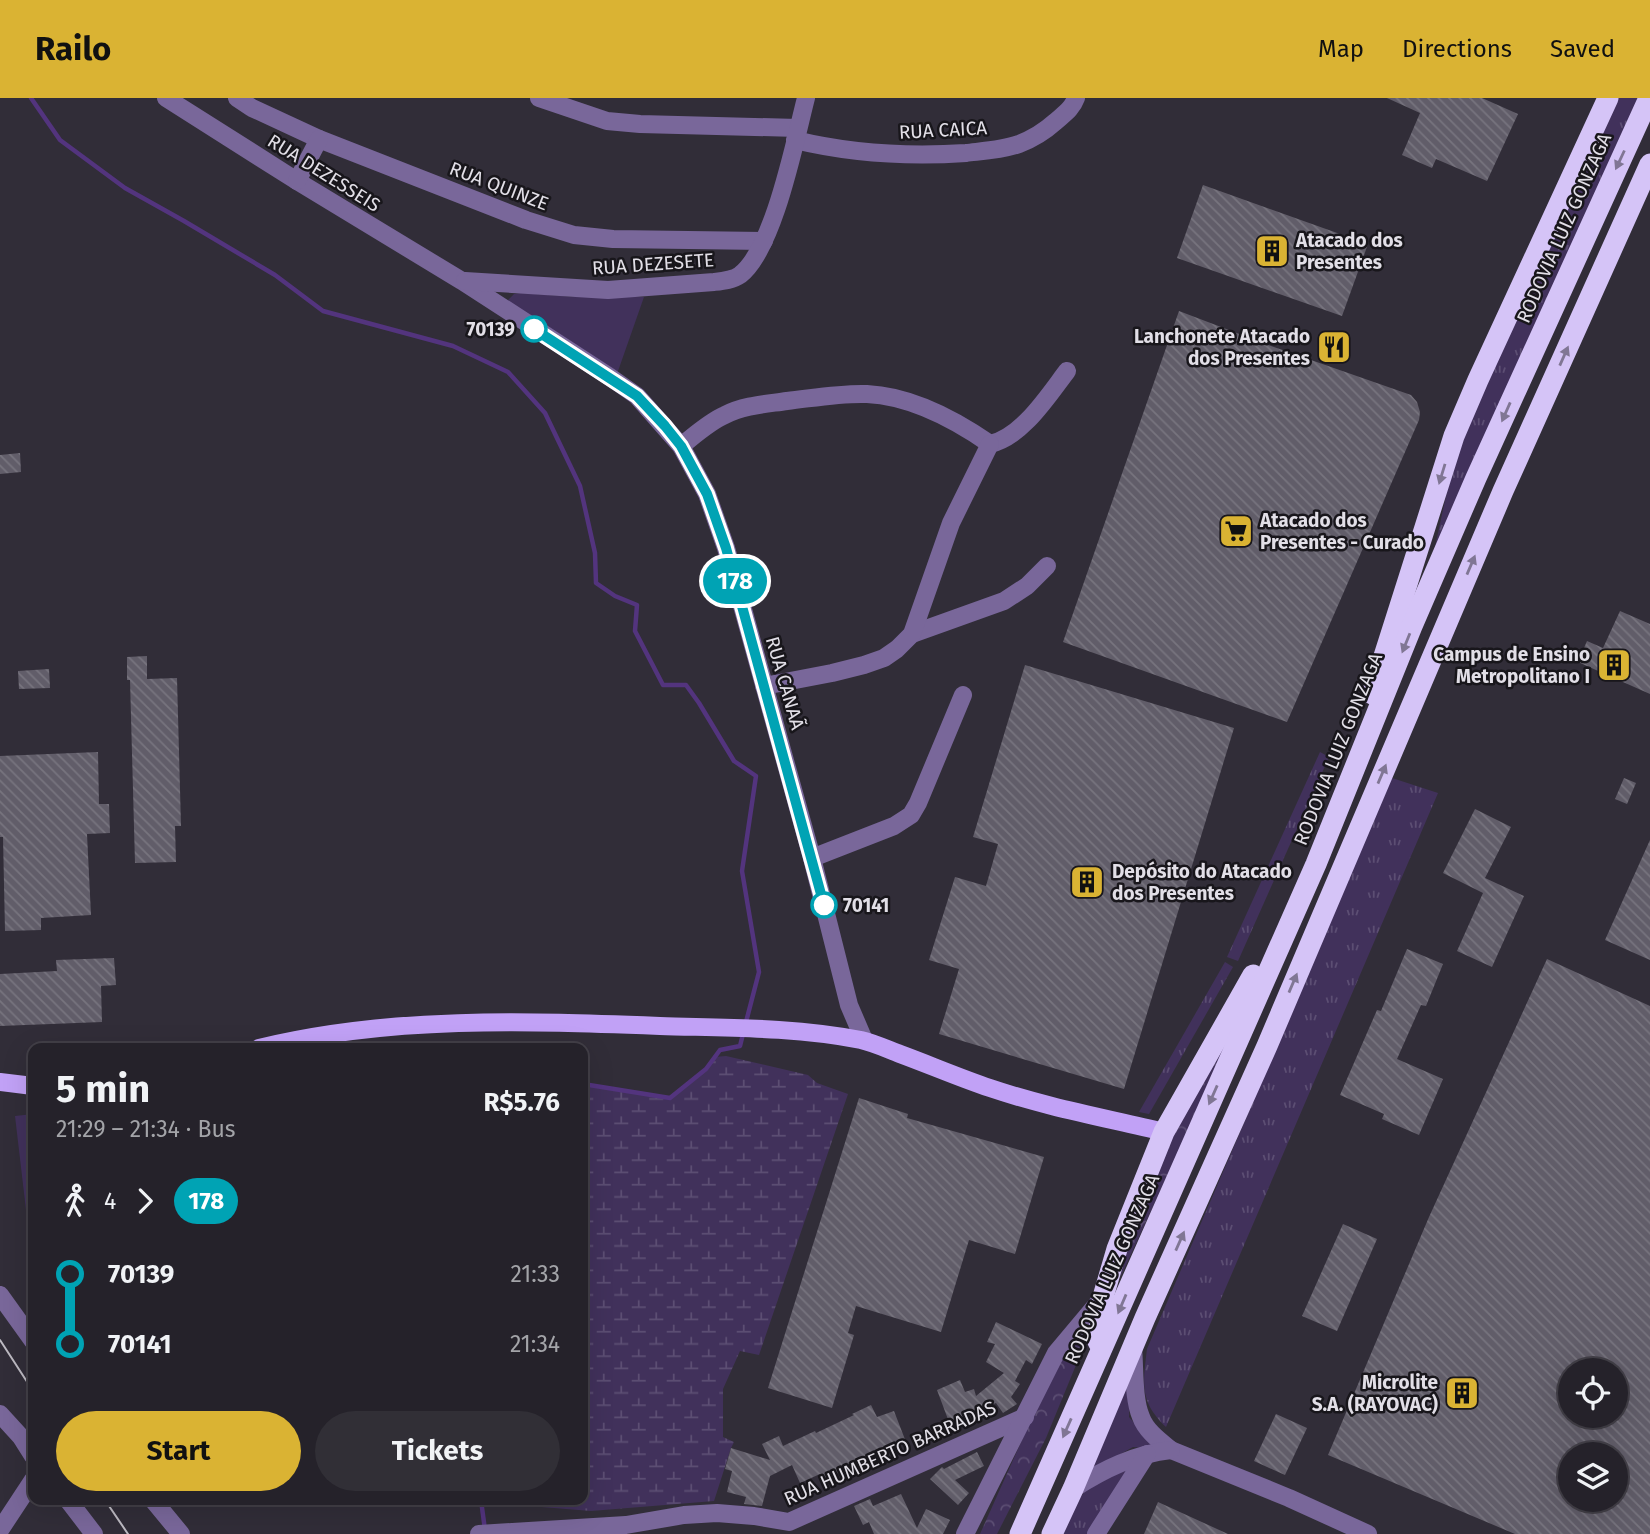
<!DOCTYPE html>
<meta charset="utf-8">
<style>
:root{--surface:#25222a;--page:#312f36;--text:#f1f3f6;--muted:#a3a4a8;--line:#423f47;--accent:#dab333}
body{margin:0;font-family:"Fira Sans",sans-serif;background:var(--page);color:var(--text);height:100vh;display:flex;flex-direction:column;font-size:26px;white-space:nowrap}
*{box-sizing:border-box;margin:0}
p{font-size:23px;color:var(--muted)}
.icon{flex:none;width:38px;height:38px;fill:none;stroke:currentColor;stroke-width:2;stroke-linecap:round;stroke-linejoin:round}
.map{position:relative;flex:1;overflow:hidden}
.details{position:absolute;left:28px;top:945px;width:560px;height:462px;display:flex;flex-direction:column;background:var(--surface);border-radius:14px;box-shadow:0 7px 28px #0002,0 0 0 2px var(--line)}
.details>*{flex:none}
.badge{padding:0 14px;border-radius:23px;font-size:24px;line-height:46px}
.tools{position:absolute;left:1558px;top:1260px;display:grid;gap:14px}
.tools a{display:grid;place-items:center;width:70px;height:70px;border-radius:50%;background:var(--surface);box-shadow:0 7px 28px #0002,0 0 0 2px var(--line);font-size:35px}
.map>.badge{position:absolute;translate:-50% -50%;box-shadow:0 0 0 4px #fff}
.legs{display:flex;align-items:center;gap:10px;height:77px;padding:0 28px;font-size:23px}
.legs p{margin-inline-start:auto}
.head{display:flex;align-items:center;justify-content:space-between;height:119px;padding:0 28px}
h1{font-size:38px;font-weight:700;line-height:52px}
.action{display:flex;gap:14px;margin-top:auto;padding:14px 28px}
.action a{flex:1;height:80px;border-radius:42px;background:var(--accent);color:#111;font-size:28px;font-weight:700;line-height:80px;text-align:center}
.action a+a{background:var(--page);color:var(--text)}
ul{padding:0 28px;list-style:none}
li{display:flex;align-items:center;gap:24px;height:70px;font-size:26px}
li i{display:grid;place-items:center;width:10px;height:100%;margin:0 9px;background:currentColor}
li i::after{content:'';width:18px;height:18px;margin:-9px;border:5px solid;border-radius:50%;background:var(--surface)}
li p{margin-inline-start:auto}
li:first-child i{background:linear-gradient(#0000 50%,currentColor 0)}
li:last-child i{background:linear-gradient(currentColor 50%,#0000 0)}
header{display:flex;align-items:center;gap:42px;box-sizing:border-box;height:98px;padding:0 35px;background:var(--accent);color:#111}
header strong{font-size:33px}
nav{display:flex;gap:38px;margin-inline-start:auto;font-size:24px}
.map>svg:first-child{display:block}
.grass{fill:url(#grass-tufts)}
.forest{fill:url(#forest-crowns)}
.wetland{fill:url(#wetland-marsh)}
.park{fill:#41315b}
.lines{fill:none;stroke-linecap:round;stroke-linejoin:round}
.stream{stroke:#53347e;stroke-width:4.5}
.building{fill:url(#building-back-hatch);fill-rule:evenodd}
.minor{stroke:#79679a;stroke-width:18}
.major{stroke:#c1a1f6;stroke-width:18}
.highway{stroke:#d5c4f7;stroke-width:21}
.tram{stroke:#bdbac2;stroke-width:2}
.oneway{fill:#807694}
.line-1-casing{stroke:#fff;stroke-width:16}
.line-1{stroke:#00a3b4;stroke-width:10}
.stop-1-dot{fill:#fff;stroke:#00a3b4;stroke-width:3.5}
.labels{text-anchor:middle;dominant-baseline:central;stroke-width:5;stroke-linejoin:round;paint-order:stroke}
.street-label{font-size:19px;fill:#e2dfe7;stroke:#18161b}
.poi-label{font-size:19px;font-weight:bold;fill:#e2dfe7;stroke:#18161b;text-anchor:start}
.stop-label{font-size:19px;font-weight:bold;fill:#e2dfe7;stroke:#18161b;text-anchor:end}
</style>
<header>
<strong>Railo</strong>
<nav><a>Map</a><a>Directions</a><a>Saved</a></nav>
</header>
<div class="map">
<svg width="1650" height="1436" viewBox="0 0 1650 1436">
<defs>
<pattern id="grass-tufts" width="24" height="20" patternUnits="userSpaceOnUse" patternTransform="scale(1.75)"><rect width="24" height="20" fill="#41315b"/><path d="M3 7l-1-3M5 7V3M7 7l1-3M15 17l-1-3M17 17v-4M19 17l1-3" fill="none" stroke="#5c4e73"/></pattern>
<pattern id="forest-crowns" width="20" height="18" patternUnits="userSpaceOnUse" patternTransform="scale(1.75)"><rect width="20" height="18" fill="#41315b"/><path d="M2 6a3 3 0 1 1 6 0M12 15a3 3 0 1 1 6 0" fill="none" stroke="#5c4e73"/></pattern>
<pattern id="wetland-marsh" width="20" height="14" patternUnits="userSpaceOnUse" patternTransform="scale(1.75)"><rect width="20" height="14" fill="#41315b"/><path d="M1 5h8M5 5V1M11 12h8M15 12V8" fill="none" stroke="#5c4e73"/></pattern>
<pattern id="building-back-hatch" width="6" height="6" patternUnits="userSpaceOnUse" patternTransform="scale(1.75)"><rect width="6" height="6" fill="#615d69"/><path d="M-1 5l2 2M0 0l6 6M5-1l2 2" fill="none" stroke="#77747e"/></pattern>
</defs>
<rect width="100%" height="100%" fill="#312d38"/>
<g class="grass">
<polygon points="1615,0 1639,0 1432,463 1455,356"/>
<polygon points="1320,654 1329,659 1238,863 1227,859"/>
<path d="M1392,680L1438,695L1166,1329C1139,1303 1143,1286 1147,1251Z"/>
<polygon points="1225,864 1233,869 1149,1016 1139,1014"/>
<polygon points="1135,1364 1092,1436 1062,1436 1076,1404 1092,1385"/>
</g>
<g class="forest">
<polygon points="1234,926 1218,968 1120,1180 1132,1130 1170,1040"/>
<polygon points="1073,1241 1085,1245 1046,1340 997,1436 980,1436 1048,1284"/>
</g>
<polygon class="wetland" points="726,958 808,977 817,985 848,996 759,1257 740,1253 723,1291 723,1339 734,1344 731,1350 714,1403 591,1413 481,1404 481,1402 583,1402 583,986 670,1000 706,971 715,959"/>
<g class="park">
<polygon points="521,195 575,199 644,199 617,276 507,203 514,196"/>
<polygon points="33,1016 33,1129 28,1129 15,1018"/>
<polygon points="1131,1278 1129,1319 1157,1351 1133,1349 1089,1374"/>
</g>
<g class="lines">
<g class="stream">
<polyline points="31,0 60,42 125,90 184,123 275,177 323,213 453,248 508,274 545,315 580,388 595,455 596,485 615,498 637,507 635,533 663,587 686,587 699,605 734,663 756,678 742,773 759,874 746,924"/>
<polyline points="583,986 670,1000 706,971 720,952 740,948 743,936"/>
<polyline points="481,1402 485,1432"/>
</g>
</g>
<g class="building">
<polygon points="1387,0 1482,0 1518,16 1487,83 1436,61 1432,70 1402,57 1420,15"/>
<polygon points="1203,87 1368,146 1342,218 1177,160"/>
<polygon points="1179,213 1271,248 1411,297 1417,304 1420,314 1419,322 1287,624 1063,544"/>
<polygon points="20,355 21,374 0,376 0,357"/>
<polygon points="1620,513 1650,526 1650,596 1578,564 1587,543 1603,550"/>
<polygon points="147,558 147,581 177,580 181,728 175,728 176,764 135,765 130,582 127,582 127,559"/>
<polygon points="1025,567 1234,630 1124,991 939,936 959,871 929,862 955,779 986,788 998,746 973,739"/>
<polygon points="49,571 50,590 19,591 18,573"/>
<polygon points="98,654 99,706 109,706 110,735 87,736 91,817 41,820 41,832 5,833 3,739 0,739 0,658"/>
<polygon points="1624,680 1636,685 1627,706 1615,701"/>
<polygon points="1475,711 1511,729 1485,780 1524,798 1492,869 1457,853 1483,795 1443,775"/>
<polygon points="1650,742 1650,862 1605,842"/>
<polygon points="1407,851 1443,866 1426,908 1421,907 1397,961 1443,981 1419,1037 1382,1021 1384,1016 1340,997 1377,912 1381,913"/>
<polygon points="114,860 116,887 101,888 102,924 0,928 0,876 57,873 56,862"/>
<path d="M1547,861L1650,908V1436H1515L1328,1357L1429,1119ZM1570,1272H1615V1318H1570ZM1570,1356H1615V1402H1570Z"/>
<polygon points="859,1000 908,1016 907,1020 1044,1059 1015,1156 969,1142 941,1234 856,1208 848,1235 854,1237 832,1310 768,1290"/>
<polygon points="1343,1126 1377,1141 1337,1233 1302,1218"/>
<polygon points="996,1224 1042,1246 1032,1266 1026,1262 1015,1283 1020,1286 1011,1299 1017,1306 1003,1315 996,1305 949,1324 937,1292 960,1282 965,1294 974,1291 976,1298 1004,1275 986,1264 995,1246 987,1244"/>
<polygon points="871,1307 877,1319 894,1313 906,1344 875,1356 863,1362 864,1364 838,1376 837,1374 822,1381 820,1376 800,1385 792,1367 770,1378 762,1408 744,1406 746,1399 727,1394 732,1373 725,1371 731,1350 770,1362 762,1346 779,1338 783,1348 815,1333 816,1335 854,1317 852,1316"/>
<polygon points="1276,1316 1307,1330 1285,1377 1254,1363"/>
<polygon points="977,1354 984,1368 955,1382 969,1395 958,1407 930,1381 942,1369 944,1371"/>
<polygon points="901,1396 917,1430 926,1411 950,1422 943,1436 874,1436 869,1424 863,1427 854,1408 870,1401 873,1408"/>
<polygon points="1158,1404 1228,1436 1144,1436"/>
</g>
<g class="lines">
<g class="minor">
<polyline points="166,0 297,83 462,183 610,279 637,298 681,348 707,396 726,450 812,760 849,907 864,942"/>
<polyline points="237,0 252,10 319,41 526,122 574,137 613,141 764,143"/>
<polyline points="539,0 607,23 640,26 798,30"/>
<path d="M795,42C853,56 907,59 966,55C983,53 1003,52 1019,46C1032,41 1045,33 1055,24C1064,16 1072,11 1076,0"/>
<polyline points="297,83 319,41"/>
<path d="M465,183L608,192L714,184C723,183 733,182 740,177C774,151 795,42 806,0"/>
<path d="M990,346C1022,339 1048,298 1067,273"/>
<path d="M681,348C695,337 709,324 725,317C744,307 767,306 787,303C814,300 840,295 867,296C911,298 954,321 990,346"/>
<polyline points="912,536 1004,503 1027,488 1047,468"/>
<polyline points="764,588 832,575 864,567 884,560 897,551 912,536 951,425 990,346"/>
<polyline points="812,760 894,728 911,717 918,705 963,597"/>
<polyline points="0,1197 33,1243"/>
<path d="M1133,1250C1135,1271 1133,1300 1141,1319C1146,1333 1160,1343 1171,1352L1289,1400L1368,1436"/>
<polyline points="0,1316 21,1339 33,1358"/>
<path d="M1073,1391C1104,1371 1135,1356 1171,1352"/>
<polyline points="68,1402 94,1436"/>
<polyline points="153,1402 181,1436"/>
<polyline points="0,1432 33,1382"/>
<polyline points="479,1436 626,1427 684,1417 717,1415 754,1418 789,1424 1025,1319"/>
<polyline points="965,1436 1056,1255 1103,1199"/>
<polyline points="1096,1436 1147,1356"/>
</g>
<g class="major">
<path d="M259,950C390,918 526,923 660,928C727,930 795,929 861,942C874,945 887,951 900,956C930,967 960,980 990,990C1046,1009 1106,1020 1164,1034"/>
<polyline points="0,984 33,988"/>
</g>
<g class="highway">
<polyline points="1372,596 1454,338 1478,282 1608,0"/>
<polyline points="1098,1244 1103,1199 1117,1151 1164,1034 1253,877"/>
<polyline points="1020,1436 1316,766 1412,528 1476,380 1649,0"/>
<polyline points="1052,1436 1073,1391 1145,1220 1267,948 1503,393 1650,66"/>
</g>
<g class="tram">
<polyline points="0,1242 33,1293"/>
<polyline points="105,1402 128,1436"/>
</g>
</g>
<defs><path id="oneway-solid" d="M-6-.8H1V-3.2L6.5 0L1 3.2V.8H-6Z" transform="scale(1.75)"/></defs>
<g class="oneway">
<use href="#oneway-solid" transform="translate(1620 62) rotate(115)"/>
<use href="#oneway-solid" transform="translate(1564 258) rotate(-66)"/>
<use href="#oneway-solid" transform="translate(1506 314) rotate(114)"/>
<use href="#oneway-solid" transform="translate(1442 376) rotate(107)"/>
<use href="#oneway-solid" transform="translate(1471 467) rotate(-67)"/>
<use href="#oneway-solid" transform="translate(1406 545) rotate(112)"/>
<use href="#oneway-solid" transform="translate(1382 676) rotate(-67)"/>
<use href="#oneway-solid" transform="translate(1293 885) rotate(-67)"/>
<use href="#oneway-solid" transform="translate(1213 997) rotate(114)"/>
<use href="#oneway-solid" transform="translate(1180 1143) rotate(-66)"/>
<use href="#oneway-solid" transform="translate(1122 1206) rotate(113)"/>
<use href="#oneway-solid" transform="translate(1067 1330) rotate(114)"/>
</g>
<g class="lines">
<g class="line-1-casing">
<polyline id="line-1" points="534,231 637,298 665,328 681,348 707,396 726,450 824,807"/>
</g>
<use href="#line-1" class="line-1"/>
</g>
<defs>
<g id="building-square" transform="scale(1.75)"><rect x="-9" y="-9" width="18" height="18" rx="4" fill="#dab333" stroke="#18161b"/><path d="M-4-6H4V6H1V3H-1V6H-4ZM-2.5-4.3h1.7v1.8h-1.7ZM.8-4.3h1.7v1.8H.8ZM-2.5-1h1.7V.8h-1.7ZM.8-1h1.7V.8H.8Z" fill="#111"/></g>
<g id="restaurant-square" transform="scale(1.75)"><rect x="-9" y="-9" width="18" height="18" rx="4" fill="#dab333" stroke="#18161b"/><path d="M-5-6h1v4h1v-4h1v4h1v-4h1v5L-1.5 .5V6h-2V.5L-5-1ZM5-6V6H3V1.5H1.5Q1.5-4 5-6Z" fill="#111"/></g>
<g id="supermarket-square" transform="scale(1.75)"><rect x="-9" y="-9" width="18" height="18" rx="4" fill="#dab333" stroke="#18161b"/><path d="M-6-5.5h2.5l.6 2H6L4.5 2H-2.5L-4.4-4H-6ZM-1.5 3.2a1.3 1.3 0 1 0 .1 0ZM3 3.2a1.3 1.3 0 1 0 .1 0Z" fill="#111"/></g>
</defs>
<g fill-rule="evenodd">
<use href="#building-square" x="1272" y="153"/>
<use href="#restaurant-square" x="1334" y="249"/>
<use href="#supermarket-square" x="1236" y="433"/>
<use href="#building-square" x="1614" y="567"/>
<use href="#building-square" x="1087" y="784"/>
<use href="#building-square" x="1462" y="1295"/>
</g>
<g class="stop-1-dot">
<circle cx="534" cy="231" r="12"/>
<circle cx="824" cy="807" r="12"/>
</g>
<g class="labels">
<g class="street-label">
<text transform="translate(943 32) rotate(-3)">RUA CAICA</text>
<text transform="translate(324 75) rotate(32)">RUA DEZESSEIS</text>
<text transform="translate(499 88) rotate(21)">RUA QUINZE</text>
<text transform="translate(1564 130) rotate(-66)">RODOVIA LUIZ GONZAGA</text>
<text transform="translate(653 166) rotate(-4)">RUA DEZESETE</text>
<text transform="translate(785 585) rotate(74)">RUA CANAÃ</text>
<text transform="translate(1338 651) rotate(-68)">RODOVIA LUIZ GONZAGA</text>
<text transform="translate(1112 1171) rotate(-66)">RODOVIA LUIZ GONZAGA</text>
<text transform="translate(890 1355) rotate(-24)">RUA HUMBERTO BARRADAS</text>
</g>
<g class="poi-label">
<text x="1296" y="142">Atacado dos<tspan x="1296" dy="22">Presentes</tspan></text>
<text x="1310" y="238" text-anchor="end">Lanchonete Atacado<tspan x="1310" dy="22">dos Presentes</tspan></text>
<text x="1260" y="422">Atacado dos<tspan x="1260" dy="22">Presentes - Curado</tspan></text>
<text x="1590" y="556" text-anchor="end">Campus de Ensino<tspan x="1590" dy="22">Metropolitano I</tspan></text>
<text x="1112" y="773">Depósito do Atacado<tspan x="1112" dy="22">dos Presentes</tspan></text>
<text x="1438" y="1284" text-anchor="end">Microlite<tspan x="1438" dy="22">S.A. (RAYOVAC)</tspan></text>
</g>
<g class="stop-label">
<text x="515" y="231">70139</text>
<text x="843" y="807" text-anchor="start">70141</text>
</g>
</g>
</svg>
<div class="tools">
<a><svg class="icon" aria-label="locate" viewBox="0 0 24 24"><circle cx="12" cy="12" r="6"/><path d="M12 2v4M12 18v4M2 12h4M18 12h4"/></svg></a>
<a><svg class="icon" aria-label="layers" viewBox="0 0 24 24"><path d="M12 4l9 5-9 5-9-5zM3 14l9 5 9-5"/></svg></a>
</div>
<b class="badge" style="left:735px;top:483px;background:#00a3b4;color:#fff">178</b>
<section class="details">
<div class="head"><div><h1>5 min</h1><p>21:29 – 21:34 · Bus</p></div><b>R$5.76</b></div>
<div class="legs"><svg class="icon" aria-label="walk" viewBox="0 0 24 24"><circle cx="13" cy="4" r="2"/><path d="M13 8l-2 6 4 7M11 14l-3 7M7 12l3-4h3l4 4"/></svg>4<svg class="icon" aria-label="forward" viewBox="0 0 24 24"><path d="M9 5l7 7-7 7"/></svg><b class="badge" style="background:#00a3b4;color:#fff">178</b></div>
<ul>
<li><i style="color:#00a3b4"></i><b>70139</b><p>21:33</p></li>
<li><i style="color:#00a3b4"></i><b>70141</b><p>21:34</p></li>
</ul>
<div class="action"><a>Start</a><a>Tickets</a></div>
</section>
</div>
